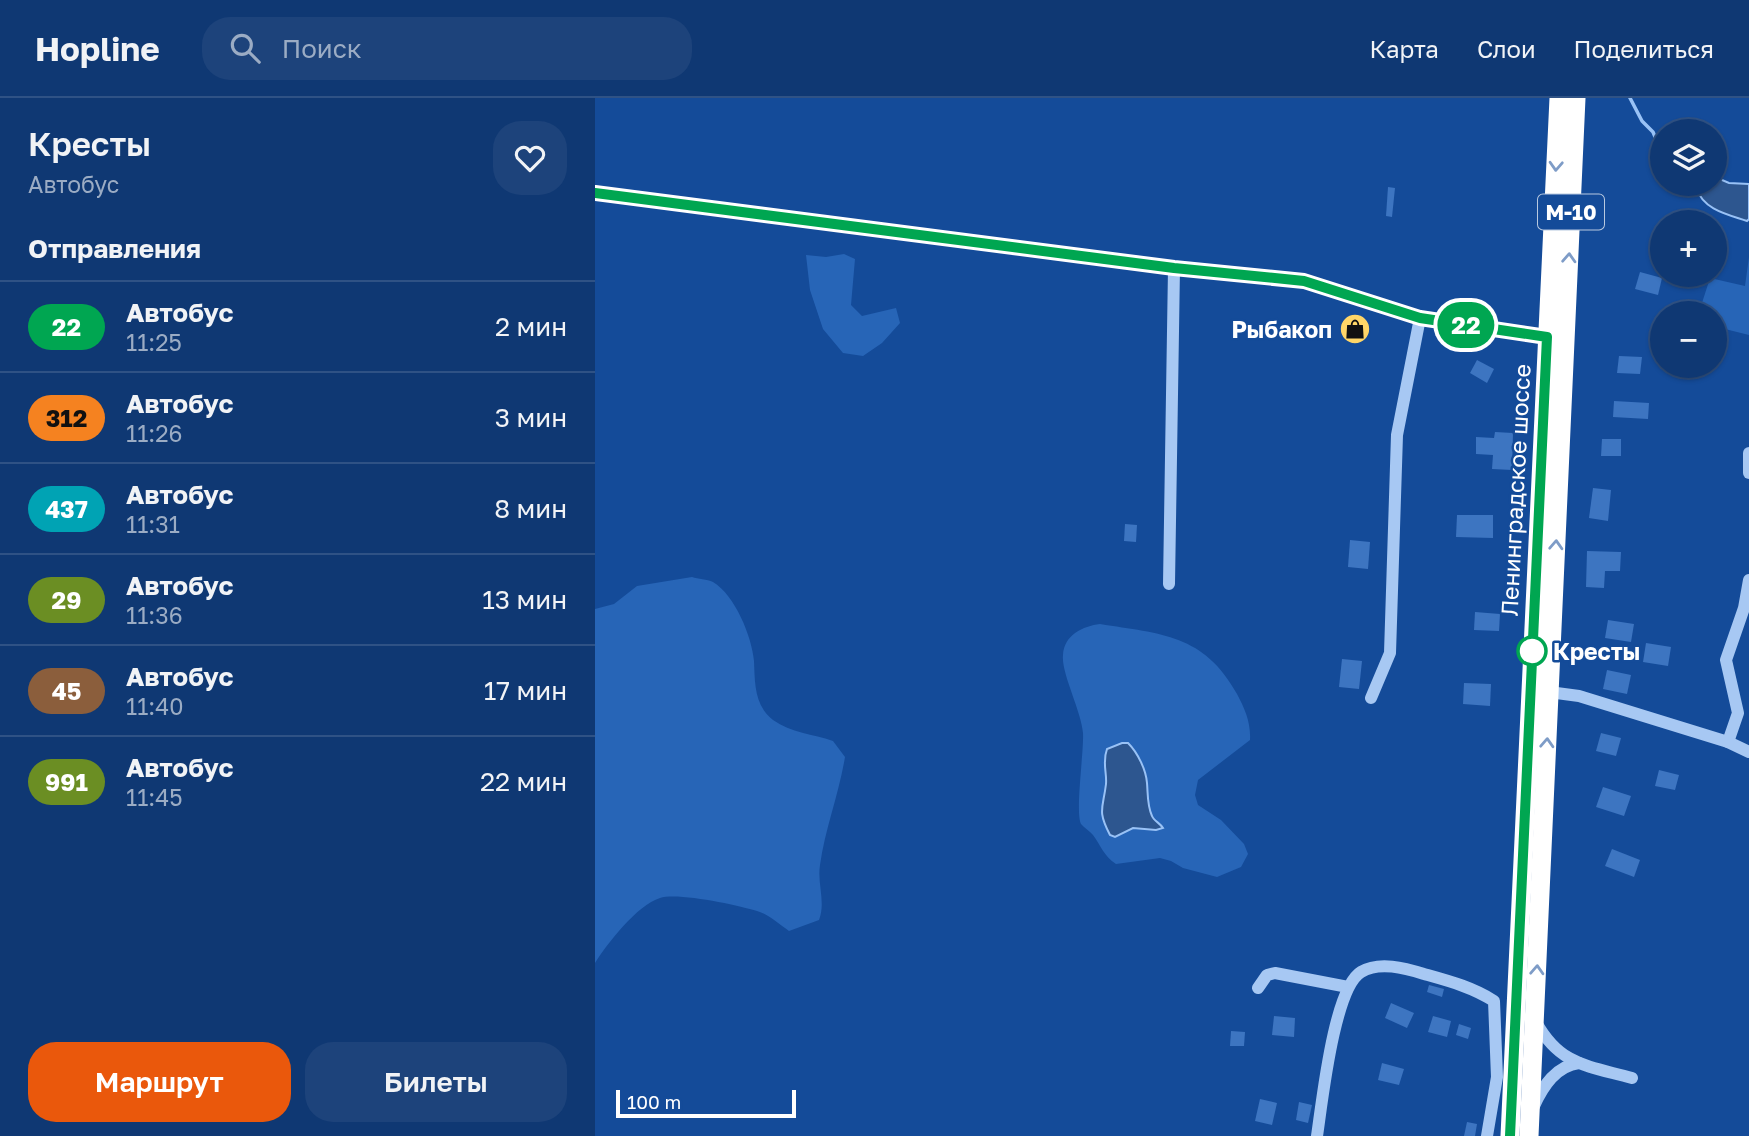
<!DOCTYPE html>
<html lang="ru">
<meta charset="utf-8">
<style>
:root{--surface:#0f3873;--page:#1d437b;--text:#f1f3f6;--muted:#9bacc4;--line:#2f5285;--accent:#ea580c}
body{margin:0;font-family:"Golos Text",sans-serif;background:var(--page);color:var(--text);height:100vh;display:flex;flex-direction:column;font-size:26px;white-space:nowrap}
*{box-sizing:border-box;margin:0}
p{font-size:23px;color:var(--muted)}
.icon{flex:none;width:38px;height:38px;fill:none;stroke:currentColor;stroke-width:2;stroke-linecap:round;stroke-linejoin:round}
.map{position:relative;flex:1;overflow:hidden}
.details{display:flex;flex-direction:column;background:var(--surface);width:595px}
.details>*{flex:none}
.badge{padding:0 14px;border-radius:23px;font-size:24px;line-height:46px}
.tools{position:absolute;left:1055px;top:21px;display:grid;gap:14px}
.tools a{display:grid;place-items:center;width:77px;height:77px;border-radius:50%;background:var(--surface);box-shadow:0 2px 5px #0004,0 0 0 2px var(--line);font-size:35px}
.scale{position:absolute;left:21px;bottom:18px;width:180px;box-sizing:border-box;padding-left:7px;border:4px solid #fff;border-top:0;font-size:19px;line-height:24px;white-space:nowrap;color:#fff;-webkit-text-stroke:5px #144b99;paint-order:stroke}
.map>.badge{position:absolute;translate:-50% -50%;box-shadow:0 0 0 4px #fff}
h2{padding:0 28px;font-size:26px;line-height:63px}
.round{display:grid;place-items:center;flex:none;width:74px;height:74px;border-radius:28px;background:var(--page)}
.summary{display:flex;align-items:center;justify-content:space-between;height:119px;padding:0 28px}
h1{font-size:33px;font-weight:600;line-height:52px}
.cta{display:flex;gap:14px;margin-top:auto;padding:14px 28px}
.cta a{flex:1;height:80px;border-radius:28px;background:var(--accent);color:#fff;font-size:28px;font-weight:600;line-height:80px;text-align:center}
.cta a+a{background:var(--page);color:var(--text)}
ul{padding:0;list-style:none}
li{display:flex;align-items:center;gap:21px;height:91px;padding:0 28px;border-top:2px solid var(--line)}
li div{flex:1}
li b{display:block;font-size:26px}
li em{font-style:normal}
li .badge{min-width:77px;font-weight:700;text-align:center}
header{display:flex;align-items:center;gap:42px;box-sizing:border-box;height:98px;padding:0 35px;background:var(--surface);border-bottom:2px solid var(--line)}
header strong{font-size:33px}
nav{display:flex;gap:38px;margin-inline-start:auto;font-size:24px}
.search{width:490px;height:63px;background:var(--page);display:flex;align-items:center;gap:18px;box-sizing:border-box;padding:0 24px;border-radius:28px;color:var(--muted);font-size:26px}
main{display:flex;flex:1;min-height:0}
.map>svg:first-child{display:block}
.green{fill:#2765b7}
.water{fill:#2d568f;stroke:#99c2f6;stroke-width:2}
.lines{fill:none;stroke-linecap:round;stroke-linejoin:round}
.stream{stroke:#99c2f6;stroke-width:3.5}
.building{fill:#3d75c1}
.minor{stroke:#a7c8f3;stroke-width:12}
.highway{stroke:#fff;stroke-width:19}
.oneway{stroke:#7e9cc7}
.line-casing{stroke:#fff;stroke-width:16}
.line{stroke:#00a651;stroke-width:10}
.stop-dot{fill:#fff;stroke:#00a651;stroke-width:3.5}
.labels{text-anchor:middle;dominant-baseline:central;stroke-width:5;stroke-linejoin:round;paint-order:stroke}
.shield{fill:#144b99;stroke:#b8c9e0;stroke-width:2}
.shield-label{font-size:21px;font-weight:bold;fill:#fff}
.poi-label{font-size:23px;font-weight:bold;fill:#fff;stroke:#144b99;text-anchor:end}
.street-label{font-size:23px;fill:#fff;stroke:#144b99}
.stop-label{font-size:23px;font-weight:bold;fill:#fff;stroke:#144b99;text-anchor:start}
</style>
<header>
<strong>Hopline</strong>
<div class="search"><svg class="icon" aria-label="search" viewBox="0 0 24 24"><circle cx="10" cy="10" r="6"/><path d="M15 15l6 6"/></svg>Поиск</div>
<nav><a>Карта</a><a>Слои</a><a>Поделиться</a></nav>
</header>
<main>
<section class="details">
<div class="summary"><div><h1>Кресты</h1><p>Автобус</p></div><a class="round"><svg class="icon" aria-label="heart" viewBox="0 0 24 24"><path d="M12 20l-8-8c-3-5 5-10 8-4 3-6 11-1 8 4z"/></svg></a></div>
<h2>Отправления</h2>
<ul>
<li><span class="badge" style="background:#00a651;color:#fff">22</span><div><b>Автобус</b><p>11:25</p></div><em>2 мин</em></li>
<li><span class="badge" style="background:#f58220;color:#111">312</span><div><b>Автобус</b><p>11:26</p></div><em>3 мин</em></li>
<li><span class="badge" style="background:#00a3b4;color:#fff">437</span><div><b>Автобус</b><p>11:31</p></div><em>8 мин</em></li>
<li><span class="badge" style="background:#6b8e23;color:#fff">29</span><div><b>Автобус</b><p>11:36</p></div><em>13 мин</em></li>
<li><span class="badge" style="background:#8b5e3c;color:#fff">45</span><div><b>Автобус</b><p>11:40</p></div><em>17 мин</em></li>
<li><span class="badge" style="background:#6b8e23;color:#fff">991</span><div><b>Автобус</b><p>11:45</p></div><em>22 мин</em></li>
</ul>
<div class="cta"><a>Маршрут</a><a>Билеты</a></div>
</section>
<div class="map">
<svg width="1154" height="1038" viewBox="0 0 1154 1038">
<rect width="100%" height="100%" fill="#144b99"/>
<g class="green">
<polygon points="249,156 260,161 256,207 267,218 301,210 305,225 287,245 268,258 248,255 228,231 215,192 211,157 231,159"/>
<polygon points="1154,159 1154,237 1130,231 1120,221 1120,215 1114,215 1106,208 1115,180 1150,188"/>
<path d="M97,479C103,481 112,481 118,484C140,497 157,539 159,563C160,585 159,607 178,622C196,635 218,636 238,643L250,659C244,696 230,731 225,767C222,786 231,804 224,822L194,833C184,826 173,816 162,813C143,807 82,794 65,800C42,807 12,846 0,865V511L19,506L42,488Z"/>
<path d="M505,526C566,536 609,536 642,596C650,611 656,625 655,642L603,682L600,697L603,707L626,722L649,746L653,756L646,769L622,779L588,770L576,763L565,760L521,766C509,758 506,748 498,737C495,733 489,730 486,726C480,714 489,654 488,635C486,612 466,575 468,557C469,537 488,528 505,526Z"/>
</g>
<g class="water">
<path d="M1120,79L1134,85L1154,86V121L1152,123C1135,117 1108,112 1102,91L1105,86H1120Z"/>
<path d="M527,645H533C543,655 551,672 552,685C553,696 552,707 557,718C559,723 565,725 568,730L561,732L538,730L520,739L515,737C502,712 508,711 511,686C512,674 507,664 512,651Z"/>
</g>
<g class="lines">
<polyline class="stream" points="1035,0 1047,23 1058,34 1068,58"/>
</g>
<g class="building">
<polygon points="793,89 800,90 797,119 791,118"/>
<polygon points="1045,174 1067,180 1063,197 1040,191"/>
<polygon points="755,222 769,227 765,240 750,235"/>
<polygon points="1024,258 1047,259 1045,276 1022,275"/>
<polygon points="882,262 899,271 892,285 875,275"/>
<polygon points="1019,303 1054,305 1053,321 1018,319"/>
<polygon points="900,334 918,335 917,372 897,371 898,357 881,356 881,339 899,340"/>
<polygon points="1007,341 1026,341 1026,358 1006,358"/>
<polygon points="998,390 1016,392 1013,423 994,420"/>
<polygon points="862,417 898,417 898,440 861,439"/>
<polygon points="530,426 542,427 541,444 529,443"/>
<polygon points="755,442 775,444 773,471 753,469"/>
<polygon points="992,453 1026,454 1025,473 1010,473 1009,490 991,489"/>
<polygon points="880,514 905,516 904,533 879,532"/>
<polygon points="1013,522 1039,526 1036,544 1010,540"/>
<polygon points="1051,545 1076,549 1073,568 1048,564"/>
<polygon points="747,561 767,563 764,591 744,589"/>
<polygon points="1012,572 1036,577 1032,596 1008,591"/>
<polygon points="869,585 896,586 895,608 868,606"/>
<polygon points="1006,635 1026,640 1021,658 1001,653"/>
<polygon points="1064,672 1084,677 1080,692 1060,688"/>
<polygon points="1008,689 1036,698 1029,718 1001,709"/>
<polygon points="1017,751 1045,762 1039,779 1010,768"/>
<polygon points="834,887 849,891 847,899 832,894"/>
<polygon points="796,905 819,915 812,930 790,920"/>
<polygon points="679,918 700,920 699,939 677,937"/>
<polygon points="838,918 856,923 852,939 833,934"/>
<polygon points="864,926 876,930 873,941 861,937"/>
<polygon points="636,933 650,934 649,948 635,948"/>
<polygon points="787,965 809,971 804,987 783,982"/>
<polygon points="665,1001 682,1005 677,1027 660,1023"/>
<polygon points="704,1004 717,1007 713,1025 701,1022"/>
<polygon points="872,1024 882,1026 880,1038 869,1038"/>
</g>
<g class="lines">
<g class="minor">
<polyline points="0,95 579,170 709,183 825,220 952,239"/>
<polyline points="1154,355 1154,375"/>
<polyline points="574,486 579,170"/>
<polyline points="954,594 984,598 1133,644 1154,654"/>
<polyline points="776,600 795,555 802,337 825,220"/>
<polyline points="1133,644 1143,615 1131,562 1149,510 1154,482"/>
<polyline points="663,890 672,877 680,875 753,889"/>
<path d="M941,924C965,968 994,968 1037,980"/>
<path d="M939,1008C948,988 961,968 984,965"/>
<path d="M722,1038C727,1005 739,890 766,874C784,863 810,870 829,876C854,883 877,889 899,903L902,979L892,1038"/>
</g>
<g class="highway">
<polyline points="915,1038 964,0"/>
<polyline points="934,1038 981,0"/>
</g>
</g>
<defs><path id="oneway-chevron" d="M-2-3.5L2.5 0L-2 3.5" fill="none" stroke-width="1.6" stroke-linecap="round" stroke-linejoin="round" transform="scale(1.75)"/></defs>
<g class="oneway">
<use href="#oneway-chevron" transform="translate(961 68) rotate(93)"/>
<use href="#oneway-chevron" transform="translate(974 160) rotate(-87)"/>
<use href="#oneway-chevron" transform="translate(961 447) rotate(-87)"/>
<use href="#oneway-chevron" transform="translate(952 645) rotate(-87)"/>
<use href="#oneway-chevron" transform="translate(942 872) rotate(-87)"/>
</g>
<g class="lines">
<g class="line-casing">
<polyline id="line" points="0,95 579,170 709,183 825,220 952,239 915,1038"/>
</g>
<use href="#line" class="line"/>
</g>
<defs>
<g id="shop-disc" transform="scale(1.575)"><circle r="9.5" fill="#ffd668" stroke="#144b99"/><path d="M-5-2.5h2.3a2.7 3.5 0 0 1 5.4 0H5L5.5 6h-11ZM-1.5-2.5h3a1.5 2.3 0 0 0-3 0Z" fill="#111"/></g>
</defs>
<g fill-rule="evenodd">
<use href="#shop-disc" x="760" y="231"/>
</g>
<circle class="stop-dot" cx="937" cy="553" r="14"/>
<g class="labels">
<rect class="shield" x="943" y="96.5" width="66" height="35" rx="5"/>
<g class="shield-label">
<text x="976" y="114">М-10</text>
</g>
<g class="poi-label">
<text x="737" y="231">Рыбакоп</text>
</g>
<g class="street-label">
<text transform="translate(920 392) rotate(-87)">Ленинградское шоссе</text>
</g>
<g class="stop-label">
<text x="958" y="553">Кресты</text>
</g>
</g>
</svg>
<div class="tools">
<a><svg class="icon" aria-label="layers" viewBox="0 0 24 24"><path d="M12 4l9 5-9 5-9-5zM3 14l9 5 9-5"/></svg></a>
<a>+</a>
<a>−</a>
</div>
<div class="scale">100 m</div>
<b class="badge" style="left:871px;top:227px;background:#00a651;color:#fff">22</b>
</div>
</main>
